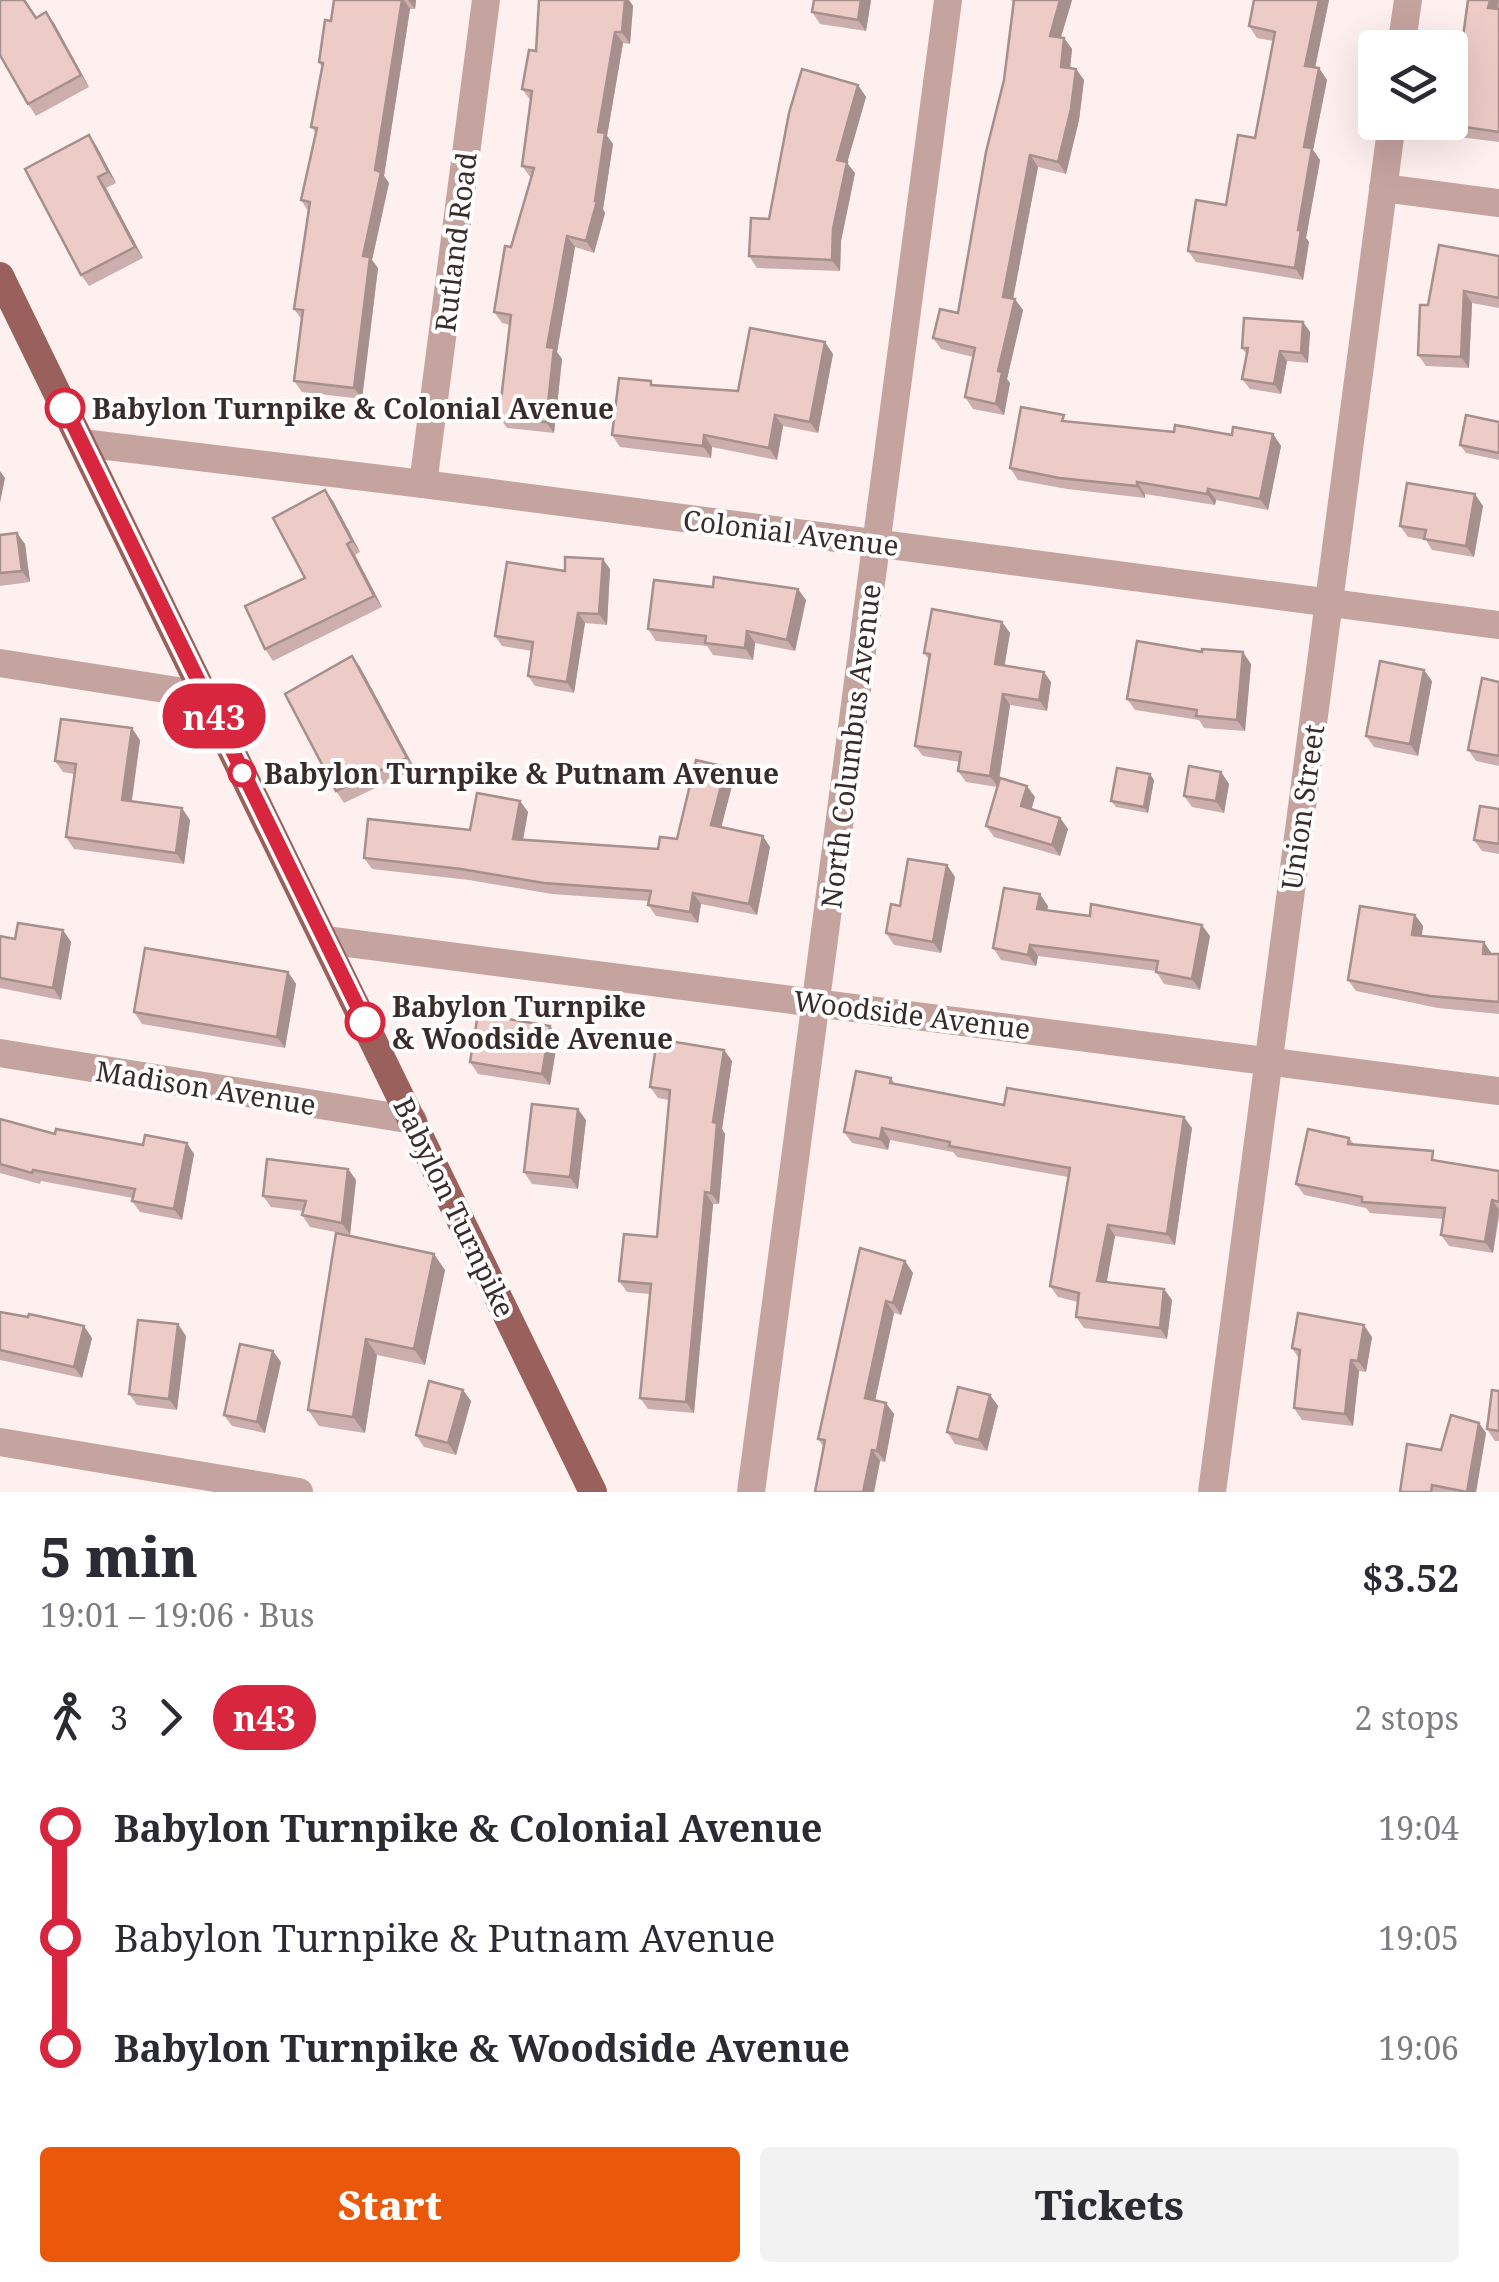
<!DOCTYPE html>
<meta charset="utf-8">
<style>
:root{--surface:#fff;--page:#f2f2f3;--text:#2b2b33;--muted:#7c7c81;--accent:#ea580c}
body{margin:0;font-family:"Noto Serif",serif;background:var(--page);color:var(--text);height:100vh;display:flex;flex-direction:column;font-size:38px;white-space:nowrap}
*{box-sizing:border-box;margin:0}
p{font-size:32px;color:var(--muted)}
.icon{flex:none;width:55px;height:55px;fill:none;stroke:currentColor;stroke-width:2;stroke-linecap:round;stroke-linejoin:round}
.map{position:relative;height:1492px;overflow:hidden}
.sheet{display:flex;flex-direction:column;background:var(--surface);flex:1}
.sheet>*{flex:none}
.badge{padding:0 20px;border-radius:32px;font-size:35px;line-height:65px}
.fabs{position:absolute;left:1358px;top:30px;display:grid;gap:20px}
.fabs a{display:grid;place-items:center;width:110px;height:110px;border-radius:10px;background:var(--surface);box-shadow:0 10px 40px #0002;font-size:50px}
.map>.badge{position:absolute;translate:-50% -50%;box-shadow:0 0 0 5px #fff}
.legs{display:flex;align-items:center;gap:15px;height:110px;padding:0 40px;font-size:32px}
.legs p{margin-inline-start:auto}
.headline{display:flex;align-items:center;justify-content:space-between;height:170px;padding:0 40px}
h1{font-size:55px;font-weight:800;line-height:75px}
.action{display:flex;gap:20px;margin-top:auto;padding:20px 40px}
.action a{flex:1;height:115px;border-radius:10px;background:var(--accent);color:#fff;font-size:40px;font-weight:800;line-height:115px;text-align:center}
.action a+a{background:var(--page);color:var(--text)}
ul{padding:0 40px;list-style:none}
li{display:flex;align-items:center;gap:35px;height:110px;font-size:38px}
li i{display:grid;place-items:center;width:15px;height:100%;margin:0 12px;background:currentColor}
li i::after{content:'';width:25px;height:25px;margin:-12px;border:8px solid;border-radius:50%;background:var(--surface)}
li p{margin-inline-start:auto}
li:first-child i{background:linear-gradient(#0000 50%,currentColor 0)}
li:last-child i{background:linear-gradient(currentColor 50%,#0000 0)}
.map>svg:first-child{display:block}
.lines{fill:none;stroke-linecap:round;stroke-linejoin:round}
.minor{stroke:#c5a39f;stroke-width:28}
.primary{stroke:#9a605b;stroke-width:28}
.wall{fill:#ccafac}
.shaded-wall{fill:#a68f8c}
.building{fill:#edccc8;stroke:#a68f8c;stroke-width:2.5}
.line-1-casing{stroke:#fff;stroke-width:22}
.line-1{stroke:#d7263d;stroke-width:15}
.stop-1-dot{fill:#fff;stroke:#d7263d;stroke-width:5}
.labels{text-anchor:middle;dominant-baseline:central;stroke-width:8;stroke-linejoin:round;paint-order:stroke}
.street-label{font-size:28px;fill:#392c2a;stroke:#fff}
.stop-label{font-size:28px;font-weight:bold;fill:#392c2a;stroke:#fff;text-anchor:start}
</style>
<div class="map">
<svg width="1499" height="1492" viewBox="0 0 1499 1492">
<rect width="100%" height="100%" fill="#fef0ee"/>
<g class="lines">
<g class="minor">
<polyline points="1401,48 1408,0"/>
<polyline points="1383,188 1499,203"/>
<polyline points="82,443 423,484 1499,625"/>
<polyline points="423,484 486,0"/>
<polyline points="0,663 203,695"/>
<polyline points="325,940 1499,1091"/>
<polyline points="0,1053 413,1120"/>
<polyline points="0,1442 299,1492"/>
<polyline points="751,1492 948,0"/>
<polyline points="1212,1492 1392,122"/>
</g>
<polyline class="primary" points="0,276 593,1492"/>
</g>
<g class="wall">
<polygon points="334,0 416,0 415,9 410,9 384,176 389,183 372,260 378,268 362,399 302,392 294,381 302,320 294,309 308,211 301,200 316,133 311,127 322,67 319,62 331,21"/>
<polygon points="539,0 629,0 633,6 630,44 623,43 607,136 613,144 603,209 605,213 594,253 575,247 557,352 562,359 554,433 507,428 499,417 510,325 502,323 494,312 531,178 522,166 531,101 522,89 536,51"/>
<polygon points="871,0 866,31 820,24 812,12"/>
<polygon points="1011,0 1072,0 1061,37 1064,38 1072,49 1070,68 1076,69 1084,80 1079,120 1066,174 1038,167 1013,299 1023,310 1007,379 1010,383 1004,415 973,409 965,397 973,357 941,349 933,338 958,313 1004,80 1014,4"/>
<polygon points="1254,0 1329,0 1315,68 1319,68 1327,80 1313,150 1320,160 1306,238 1309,242 1303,280 1196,262 1188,251 1226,205 1255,138 1273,41 1257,38 1249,26"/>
<polygon points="1499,0 1499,142 1459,137 1451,125"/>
<polygon points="36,18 54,23 89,87 36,116 28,104"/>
<polygon points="858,85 866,97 847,163 855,173 841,241 840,271 757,268 749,256 769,219"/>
<polygon points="89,135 97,147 116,183 106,188 143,258 89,286 81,275"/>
<polygon points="1499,256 1499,308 1472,303 1469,368 1426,366 1418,355 1428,305"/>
<polygon points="1303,322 1310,332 1308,363 1287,361 1281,394 1250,389 1242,379 1247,355 1242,348"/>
<polygon points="833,354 818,433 783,426 777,460 712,447 711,458 620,447 612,435 654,385 738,391"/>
<polygon points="1068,421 1174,432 1232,435 1273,434 1281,446 1268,510 1216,500 1215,505 1145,494 1145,498 1067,489 1018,480 1010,468"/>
<polygon points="1499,422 1499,460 1466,453 1460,445"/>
<polygon points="333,501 360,552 355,555 382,607 273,661 265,649 305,578"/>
<polygon points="1483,506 1474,557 1432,550 1426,540 1408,537 1400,526"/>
<polygon points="0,535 25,544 30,582 0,586"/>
<polygon points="610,569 607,625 585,623 574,693 535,686 528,676 532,651 502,646 495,636 565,571"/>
<polygon points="806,600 795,651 755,643 753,660 713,655 707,646 656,641 648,629"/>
<polygon points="1002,622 1010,633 1004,666 1051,682 1047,711 1010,705 999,782 1035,797 1031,809 1060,818 1068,829 1060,856 994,837 986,826 997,787 966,782 958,771 960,762 923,756 915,746 929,660 924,653"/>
<polygon points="352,656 360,667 415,769 344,803 336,791"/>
<polygon points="1251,664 1245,731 1204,728 1199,720 1135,710 1127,699"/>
<polygon points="1432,681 1418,756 1374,747 1366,736"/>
<polygon points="1499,682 1499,766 1476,761 1468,750"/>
<polygon points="140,740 132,801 190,820 184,864 74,849 66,837 74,774 63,772 55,761"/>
<polygon points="726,767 734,778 721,827 770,847 757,915 701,904 698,923 656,916 648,905 649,901 552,894 469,880 372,869 364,858 470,830 520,801 528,812 523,840 658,849 677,839"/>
<polygon points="1221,772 1229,784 1224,813 1192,807 1184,796"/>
<polygon points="1154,780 1148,813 1116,807 1111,801"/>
<polygon points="1499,809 1499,854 1482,851 1474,840"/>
<polygon points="947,865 955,877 941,953 894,945 886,933 900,906"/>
<polygon points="1048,906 1047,910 1210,936 1200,990 1164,984 1156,971 1038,956 1036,966 1001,960 993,948"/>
<polygon points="1415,915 1423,926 1422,936 1492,954 1499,954 1499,1014 1438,1008 1356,991 1348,980"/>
<polygon points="63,930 71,942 61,1000 0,988 0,936 15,939"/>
<polygon points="288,972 296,984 285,1048 142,1024 134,1012"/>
<polygon points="550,1026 558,1037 550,1085 478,1074 470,1062"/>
<polygon points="724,1050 732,1061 722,1129 725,1134 719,1204 713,1204 694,1413 648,1409 640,1398 650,1294 627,1292 619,1281 657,1237 669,1100 658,1098 650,1087"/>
<polygon points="891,1078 895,1084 1004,1105 1192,1128 1175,1245 1115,1236 1106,1282 1164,1289 1172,1300 1167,1339 1084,1328 1076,1317 1078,1302 1058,1297 1050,1286 1068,1177 957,1157 953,1152 890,1140 888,1150 852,1143 844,1132"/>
<polygon points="0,1119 55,1134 194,1154 182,1220 140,1212 132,1201 133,1198 41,1181 40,1184 0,1173"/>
<polygon points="586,1120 578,1189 532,1184 524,1172"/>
<polygon points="1349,1138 1354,1144 1440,1161 1499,1171 1499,1218 1493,1253 1449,1246 1441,1235 1444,1219 1370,1213 1366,1208 1304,1195 1296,1184"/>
<polygon points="348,1169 356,1180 350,1235 310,1227 302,1215 303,1211 271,1207 263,1196"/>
<polygon points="336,1233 445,1270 425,1365 377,1355 365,1433 319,1426 308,1410"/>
<polygon points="905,1261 913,1273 901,1315 894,1313 875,1401 894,1414 885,1462 880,1461 874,1492 815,1492 823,1446 818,1439"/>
<polygon points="0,1312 92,1338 82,1378 0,1360"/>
<polygon points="186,1336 177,1410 137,1405 129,1394"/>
<polygon points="1372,1337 1366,1372 1359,1371 1353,1426 1302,1420 1294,1408 1299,1359 1292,1348"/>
<polygon points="281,1362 265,1433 232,1426 224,1415"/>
<polygon points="463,1390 471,1401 456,1455 424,1447 416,1435"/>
<polygon points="1499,1391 1499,1441 1495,1441 1487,1429"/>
<polygon points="990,1395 998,1406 987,1451 955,1444 947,1432"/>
<polygon points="1479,1423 1486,1433 1476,1492 1400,1492 1441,1450"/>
</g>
<g class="shaded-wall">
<polygon points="402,0 404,0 410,9 384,176 389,183 372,260 378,268 362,399 354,388 363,256"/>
<polygon points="408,0 416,0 415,9"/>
<polygon points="625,0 629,0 633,6 630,44 622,32"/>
<polygon points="861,0 871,0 866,31 858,20"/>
<polygon points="1060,0 1072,0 1058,47 1050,36"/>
<polygon points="1319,0 1329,0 1313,77 1305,66"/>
<polygon points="1490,0 1499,0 1496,19 1488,8"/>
<polygon points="46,12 54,23 89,87 81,75"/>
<polygon points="615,32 623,43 607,136 613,144 603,209 605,213 594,253 586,241 595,201 598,132"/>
<polygon points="1064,38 1072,49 1069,78 1061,67"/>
<polygon points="1319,68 1327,80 1313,150 1320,160 1306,238 1309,242 1303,280 1295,268 1298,230 1304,147"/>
<polygon points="1076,69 1084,80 1079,120 1066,174 1058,162"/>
<polygon points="858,85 866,97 847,163 855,173 841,241 840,271 832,260 837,160"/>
<polygon points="89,135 97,147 116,183 108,172"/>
<polygon points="1030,155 1038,167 1011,309 1003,297"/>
<polygon points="98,177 106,188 143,258 135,247"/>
<polygon points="567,236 575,247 557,352 562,359 554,433 546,422 547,347"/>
<polygon points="1464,291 1472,303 1469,368 1461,357"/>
<polygon points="1015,299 1023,310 1007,379 1010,383 1004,415 996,404 998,371"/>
<polygon points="1303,322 1310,332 1308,363 1301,353"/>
<polygon points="825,342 833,354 818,433 810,422"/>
<polygon points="1280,351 1287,361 1281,394 1274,384"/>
<polygon points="775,415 783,426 777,460 769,448"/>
<polygon points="1273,434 1281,446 1268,510 1260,499"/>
<polygon points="704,435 712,447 711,458 703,446"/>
<polygon points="0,471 5,478 0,503"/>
<polygon points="1137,482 1145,494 1145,498 1137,486"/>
<polygon points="1208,489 1216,500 1215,505 1207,494"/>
<polygon points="325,490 333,501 360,552 352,541"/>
<polygon points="1475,494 1483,506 1474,557 1466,546"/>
<polygon points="17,533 25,544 30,582 22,571"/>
<polygon points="347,544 355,555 382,607 374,596"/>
<polygon points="603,559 610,569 607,625 599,614"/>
<polygon points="798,589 806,600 795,651 787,640"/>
<polygon points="578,613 585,623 574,693 567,682"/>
<polygon points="1002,622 1010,633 1003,675 995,664"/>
<polygon points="747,631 755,643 753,660 745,648"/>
<polygon points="1243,652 1251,664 1245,731 1237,720"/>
<polygon points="352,656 360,667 415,769 407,758"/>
<polygon points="1424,670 1432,681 1418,756 1410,744"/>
<polygon points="1044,672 1051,682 1047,711 1039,700"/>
<polygon points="1003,694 1010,705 998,787 990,776"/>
<polygon points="132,728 140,740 130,812 122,800"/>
<polygon points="726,767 734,778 719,836 711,825"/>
<polygon points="1221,772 1229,784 1224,813 1216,801"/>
<polygon points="1150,774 1154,780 1148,813 1144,807"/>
<polygon points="1027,786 1035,797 1029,818 1021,806"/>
<polygon points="520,801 528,812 521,850 513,839"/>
<polygon points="182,808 190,820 184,864 176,853"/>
<polygon points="1060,818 1068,829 1060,856 1052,845"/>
<polygon points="763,836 770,847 757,915 749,904"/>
<polygon points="947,865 955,877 941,953 933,942"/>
<polygon points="693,893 701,904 698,923 690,912"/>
<polygon points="1040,894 1048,906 1045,920 1037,909"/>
<polygon points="1415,915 1423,926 1420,947 1412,935"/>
<polygon points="1202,925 1210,936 1200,990 1192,979"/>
<polygon points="63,930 71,942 61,1000 53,988"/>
<polygon points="1484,942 1492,954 1483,954"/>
<polygon points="1030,945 1038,956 1036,966 1028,955"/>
<polygon points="288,972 296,984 285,1048 277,1037"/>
<polygon points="550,1026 558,1037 550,1085 542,1074"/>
<polygon points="724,1050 732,1061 722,1129 725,1134 719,1204 711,1193 713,1122"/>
<polygon points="578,1109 586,1120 578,1189 570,1177"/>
<polygon points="1184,1117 1192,1128 1175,1245 1167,1234"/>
<polygon points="882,1128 890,1140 888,1150 880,1139"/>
<polygon points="187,1143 194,1154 182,1220 174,1209"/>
<polygon points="348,1169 356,1180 350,1235 342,1223"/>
<polygon points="705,1192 713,1204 694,1413 686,1402"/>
<polygon points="1492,1200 1499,1210 1493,1253 1485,1242"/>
<polygon points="1108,1225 1115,1236 1105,1292 1097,1281"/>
<polygon points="434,1254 445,1270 425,1365 414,1349"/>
<polygon points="905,1261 913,1273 901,1315 893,1303"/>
<polygon points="1164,1289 1172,1300 1167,1339 1160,1328"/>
<polygon points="886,1301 894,1313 873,1410 865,1398"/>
<polygon points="178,1324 186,1336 177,1410 169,1399"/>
<polygon points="1364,1325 1372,1337 1366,1372 1358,1361"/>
<polygon points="84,1326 92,1338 82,1378 74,1367"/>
<polygon points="366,1339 377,1355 365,1433 353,1417"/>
<polygon points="273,1351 281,1362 265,1433 257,1422"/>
<polygon points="1351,1360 1359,1371 1353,1426 1345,1414"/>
<polygon points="463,1390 471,1401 456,1455 448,1443"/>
<polygon points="990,1395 998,1406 987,1451 979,1440"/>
<polygon points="886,1403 894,1414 885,1462 877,1451"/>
<polygon points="1479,1423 1486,1433 1476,1492 1467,1492"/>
<polygon points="872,1450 880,1461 874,1492 863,1492"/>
</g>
<g class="building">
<polygon points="0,0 24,0 36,18 46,12 81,75 28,104 0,55"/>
<polygon points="334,0 402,0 375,170 381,172 363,256 370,257 354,388 294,381 303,310 294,309 310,202 301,200 317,128 311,127 323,63 319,62 325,20 331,21"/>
<polygon points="539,0 625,0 622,32 615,32 598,132 605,133 595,201 597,201 586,241 567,236 547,347 554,348 546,422 499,417 511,315 494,312 505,246 511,247 534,168 522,166 532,91 522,89 529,50 536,51"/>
<polygon points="814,0 861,0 858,20 812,12"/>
<polygon points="1014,0 1060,0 1050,36 1064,38 1061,67 1076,69 1071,109 1058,162 1030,155 1003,297 1015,299 998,371 1002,372 996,404 965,397 975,348 933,338 940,309 958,313 986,152 1004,80"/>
<polygon points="1254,0 1319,0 1305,66 1319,68 1304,147 1312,148 1298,230 1301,230 1295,268 1188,251 1196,200 1226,205 1238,135 1255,138 1275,32 1249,26"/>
<polygon points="1468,0 1490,0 1488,8 1499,9 1499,132 1451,125"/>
<polygon points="802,69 858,85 837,160 847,162 833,229 832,260 749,256 751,218 769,219 789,113"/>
<polygon points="89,135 108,172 98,177 135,247 81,275 25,169"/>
<polygon points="1439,245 1499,256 1499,298 1464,291 1461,357 1418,355 1420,305 1428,305"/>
<polygon points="1244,318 1303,322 1301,353 1280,351 1274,384 1242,379 1248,348 1242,348"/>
<polygon points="750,328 825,342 810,422 775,415 769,448 704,435 703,446 612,435 619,378 651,381 651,385 738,391"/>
<polygon points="1021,407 1064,415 1062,421 1174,432 1175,425 1232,435 1233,427 1273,434 1260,499 1208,489 1207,494 1137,482 1137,486 1059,478 1010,468"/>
<polygon points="1466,415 1499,422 1499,453 1460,445"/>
<polygon points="1407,483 1475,494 1466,546 1424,539 1426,530 1400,526"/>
<polygon points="325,490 352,541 347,544 374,596 265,649 245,606 305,578 273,518"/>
<polygon points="17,533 22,571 0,573 0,535"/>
<polygon points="565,557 603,559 599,614 578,613 567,682 528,676 533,642 495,636 507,562 565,571"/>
<polygon points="714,577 798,589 787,640 747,631 745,648 705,643 706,636 648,629 654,580 713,587"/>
<polygon points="932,609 1002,622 995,664 1044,672 1039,700 1003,694 990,776 958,771 961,752 915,746 930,654 924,653"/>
<polygon points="1137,641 1202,652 1202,649 1243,652 1237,720 1196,716 1197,710 1127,699"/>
<polygon points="352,656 407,758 336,791 285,694"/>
<polygon points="1380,661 1424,670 1410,744 1366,736"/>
<polygon points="1482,678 1499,682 1499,756 1468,750"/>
<polygon points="61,719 132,728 122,800 182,808 176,853 66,837 76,764 55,761"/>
<polygon points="696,760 726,767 711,825 763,836 749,904 693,893 690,912 648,905 651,891 544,883 461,869 364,858 368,819 470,830 477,793 520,801 513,839 658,849 660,837 677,839"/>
<polygon points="1189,766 1221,772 1216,801 1184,796"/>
<polygon points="1117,768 1150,774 1144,807 1111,801"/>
<polygon points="1000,778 1027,786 1021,806 1060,818 1052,845 986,826"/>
<polygon points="1480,806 1499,809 1499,844 1474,840"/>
<polygon points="908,859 947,865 933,942 886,933 891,904 900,906"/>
<polygon points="1004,888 1040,894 1037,909 1090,916 1091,904 1202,925 1192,979 1156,972 1158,961 1030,945 1028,955 993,948"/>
<polygon points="1360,906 1415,915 1412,935 1484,942 1483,954 1499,954 1499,1002 1430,996 1348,980"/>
<polygon points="18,923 63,930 53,988 0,978 0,936 15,939"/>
<polygon points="145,948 288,972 277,1037 134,1012"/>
<polygon points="478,1014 550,1026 542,1074 470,1062"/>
<polygon points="657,1039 724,1050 713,1122 717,1123 711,1193 705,1192 686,1402 640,1398 651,1284 619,1281 624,1234 657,1237 670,1090 650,1087"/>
<polygon points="856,1071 891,1078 890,1083 1004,1105 1007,1088 1184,1117 1167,1234 1108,1225 1097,1281 1164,1289 1160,1328 1076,1317 1079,1293 1050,1286 1070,1168 949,1146 950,1142 882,1128 880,1139 844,1132"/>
<polygon points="532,1104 578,1109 570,1177 524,1172"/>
<polygon points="0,1119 55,1134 56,1129 143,1145 145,1135 187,1143 174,1209 132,1201 135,1189 33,1170 32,1173 0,1164"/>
<polygon points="1308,1129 1349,1138 1348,1144 1433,1151 1432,1160 1499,1171 1499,1202 1492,1200 1485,1242 1441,1235 1445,1208 1362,1202 1362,1197 1296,1184"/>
<polygon points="267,1159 348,1169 342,1223 302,1215 306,1201 263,1196"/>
<polygon points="336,1233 434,1254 414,1349 366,1339 353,1417 308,1410"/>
<polygon points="860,1248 905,1261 893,1303 886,1301 865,1398 886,1403 877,1451 872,1450 863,1492 815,1492 825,1440 818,1439"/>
<polygon points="0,1312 28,1317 29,1314 84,1326 74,1367 0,1350"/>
<polygon points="1298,1313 1364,1325 1358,1361 1351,1360 1345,1414 1294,1408 1300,1350 1292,1348"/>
<polygon points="138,1320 178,1324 169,1399 129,1394"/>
<polygon points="240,1344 273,1351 257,1422 224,1415"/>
<polygon points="429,1381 463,1390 448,1443 416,1435"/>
<polygon points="958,1387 990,1395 979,1440 947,1432"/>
<polygon points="1492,1390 1499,1391 1499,1431 1487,1429"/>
<polygon points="1451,1415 1479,1423 1467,1492 1432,1485 1431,1492 1400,1492 1407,1444 1441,1450"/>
</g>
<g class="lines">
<g class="line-1-casing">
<polyline id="line-1" points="65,408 365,1022"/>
</g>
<use href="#line-1" class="line-1"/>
</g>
<g class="stop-1-dot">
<circle cx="65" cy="408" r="18"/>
<circle cx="242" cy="773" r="12"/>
<circle cx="365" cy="1022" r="18"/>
</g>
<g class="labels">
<g class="street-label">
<text transform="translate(455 242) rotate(-83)">Rutland Road</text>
<text transform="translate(791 532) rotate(7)">Colonial Avenue</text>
<text transform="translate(850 746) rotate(-83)">North Columbus Avenue</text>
<text transform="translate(1302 807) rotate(-82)">Union Street</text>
<text transform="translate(912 1014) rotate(7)">Woodside Avenue</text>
<text transform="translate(206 1087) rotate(9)">Madison Avenue</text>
<text transform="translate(455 1207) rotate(64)">Babylon Turnpike</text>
</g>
<g class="stop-label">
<text x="92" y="408">Babylon Turnpike &amp; Colonial Avenue</text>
<text x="264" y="773">Babylon Turnpike &amp; Putnam Avenue</text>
<text x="392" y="1006">Babylon Turnpike<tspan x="392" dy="32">&amp; Woodside Avenue</tspan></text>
</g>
</g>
</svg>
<div class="fabs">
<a><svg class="icon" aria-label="layers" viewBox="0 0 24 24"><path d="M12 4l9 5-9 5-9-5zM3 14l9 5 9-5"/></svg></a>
</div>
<b class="badge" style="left:214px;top:716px;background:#d7263d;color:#fff">n43</b>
</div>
<section class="sheet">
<div class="headline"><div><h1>5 min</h1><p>19:01 – 19:06 · Bus</p></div><b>$3.52</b></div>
<div class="legs"><svg class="icon" aria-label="walk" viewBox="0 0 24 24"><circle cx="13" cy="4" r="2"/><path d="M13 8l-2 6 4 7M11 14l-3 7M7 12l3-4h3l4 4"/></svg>3<svg class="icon" aria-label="forward" viewBox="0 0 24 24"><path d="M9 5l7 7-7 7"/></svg><b class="badge" style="background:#d7263d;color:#fff">n43</b><p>2 stops</p></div>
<ul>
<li><i style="color:#d7263d"></i><b>Babylon Turnpike &amp; Colonial Avenue</b><p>19:04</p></li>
<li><i style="color:#d7263d"></i><span>Babylon Turnpike &amp; Putnam Avenue</span><p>19:05</p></li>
<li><i style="color:#d7263d"></i><b>Babylon Turnpike &amp; Woodside Avenue</b><p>19:06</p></li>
</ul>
<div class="action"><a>Start</a><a>Tickets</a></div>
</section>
